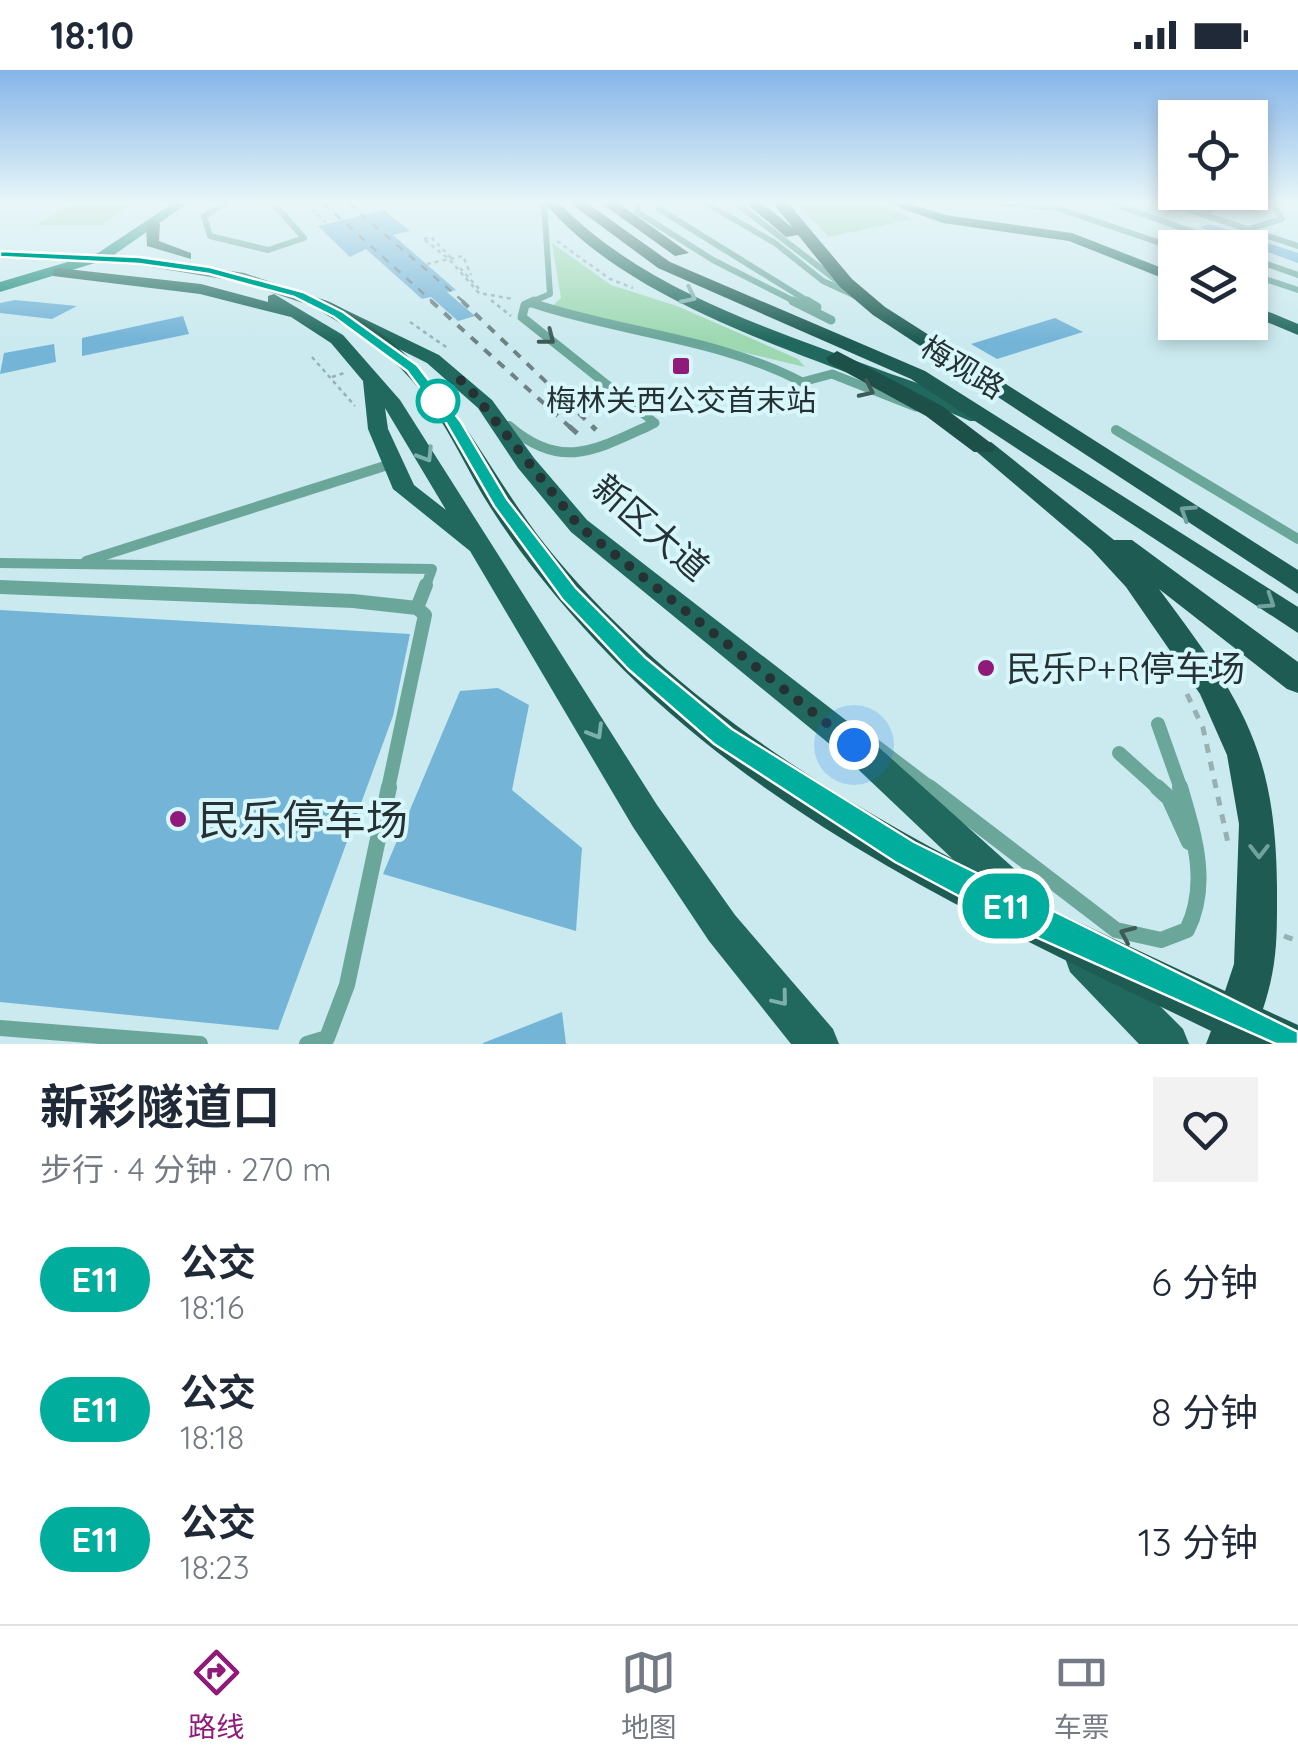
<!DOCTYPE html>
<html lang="zh">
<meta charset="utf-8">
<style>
:root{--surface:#fff;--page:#f2f2f3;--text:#1f2937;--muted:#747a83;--line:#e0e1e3;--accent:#8f1a7a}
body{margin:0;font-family:Quicksand,"Noto Sans SC",sans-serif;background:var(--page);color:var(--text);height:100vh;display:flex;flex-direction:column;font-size:38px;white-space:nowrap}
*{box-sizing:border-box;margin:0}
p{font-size:32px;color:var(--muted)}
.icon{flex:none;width:55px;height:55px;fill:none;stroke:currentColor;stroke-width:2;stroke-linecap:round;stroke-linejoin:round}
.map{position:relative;height:974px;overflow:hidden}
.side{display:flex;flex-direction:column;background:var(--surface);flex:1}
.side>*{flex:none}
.badge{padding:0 20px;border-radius:32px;font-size:35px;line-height:65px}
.fabs{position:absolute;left:1158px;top:30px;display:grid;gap:20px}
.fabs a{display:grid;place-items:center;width:110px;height:110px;border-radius:0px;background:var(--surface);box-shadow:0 5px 15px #0003;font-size:50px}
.you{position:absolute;width:50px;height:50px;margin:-25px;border:8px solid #fff;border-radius:50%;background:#1a73e8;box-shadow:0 0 0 15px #1a73e833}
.map>.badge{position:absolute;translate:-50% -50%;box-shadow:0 0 0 5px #fff}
.round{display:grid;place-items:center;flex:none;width:105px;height:105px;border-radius:0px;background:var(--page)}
.overview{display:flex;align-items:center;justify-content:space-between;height:170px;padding:0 40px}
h1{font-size:48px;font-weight:700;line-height:75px}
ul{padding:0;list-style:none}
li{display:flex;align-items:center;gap:30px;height:130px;padding:0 40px}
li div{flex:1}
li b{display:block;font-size:38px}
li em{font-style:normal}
li .badge{min-width:110px;font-weight:700;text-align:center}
.status{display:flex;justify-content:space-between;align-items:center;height:70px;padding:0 50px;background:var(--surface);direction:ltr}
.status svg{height:28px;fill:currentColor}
.tab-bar{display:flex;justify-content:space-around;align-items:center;height:140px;border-top:2px solid var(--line);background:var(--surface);font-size:28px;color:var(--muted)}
.tab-bar a{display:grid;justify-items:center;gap:5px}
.tab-bar .on{color:var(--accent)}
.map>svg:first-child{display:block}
.green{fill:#9dd8b1}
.building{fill:#74b4d7}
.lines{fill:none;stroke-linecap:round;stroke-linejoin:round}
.path-far1{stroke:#97b0b4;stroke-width:2.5;stroke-dasharray:4 4;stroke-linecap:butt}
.path{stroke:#97b0b4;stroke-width:5;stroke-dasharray:9 9;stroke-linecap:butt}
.service-far4{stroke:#6ba69b;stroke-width:6}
.service-far3{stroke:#6ba69b;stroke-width:9}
.service-far2{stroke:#6ba69b;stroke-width:10}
.service-far1{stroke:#6ba69b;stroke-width:14}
.service{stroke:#6ba69b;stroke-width:16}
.secondary{fill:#158778;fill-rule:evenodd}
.primary{fill:#21695e;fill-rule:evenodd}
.trunk{fill:#1e5c53;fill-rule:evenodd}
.motorway{fill:#1c5048;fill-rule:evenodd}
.rail-far2{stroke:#6e8285;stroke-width:2.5;stroke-dasharray:8 8;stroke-linecap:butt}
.rail-far1{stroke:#6e8285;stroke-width:4;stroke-dasharray:9 9;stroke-linecap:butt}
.rail{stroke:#6e8285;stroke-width:5;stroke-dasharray:11 11;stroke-linecap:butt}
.oneway{stroke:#7cb0ad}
.oneway2{stroke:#3e5a57}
.oneway3{stroke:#72a29f}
.line{fill:#01ad9c;stroke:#fff;stroke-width:2.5}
.walk{stroke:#253132;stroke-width:10;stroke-dasharray:0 18}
.poi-dot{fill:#8f1a7a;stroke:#d8f7fc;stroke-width:4}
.stop-dot{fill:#fff;stroke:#01ad9c;stroke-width:5}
.labels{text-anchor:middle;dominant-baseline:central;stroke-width:8;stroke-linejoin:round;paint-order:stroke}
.far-street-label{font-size:30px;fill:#253132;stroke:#d8f7fc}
.far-poi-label{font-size:30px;fill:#253132;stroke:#d8f7fc}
.street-label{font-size:35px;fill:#253132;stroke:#d8f7fc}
.poi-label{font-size:35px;fill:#253132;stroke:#d8f7fc;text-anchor:start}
.near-poi-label{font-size:42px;fill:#253132;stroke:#d8f7fc;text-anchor:start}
</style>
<div class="status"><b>18:10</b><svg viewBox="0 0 49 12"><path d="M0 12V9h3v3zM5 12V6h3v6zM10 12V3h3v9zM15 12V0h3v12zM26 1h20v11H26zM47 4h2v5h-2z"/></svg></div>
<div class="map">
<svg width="1298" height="974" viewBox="0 0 1298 974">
<rect width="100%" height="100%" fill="#cbeaef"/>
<g class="green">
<polygon points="72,133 133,133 102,155 37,155"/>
<polygon points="797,133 879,133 913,149 829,167"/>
<polygon points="552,173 611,215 677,236 798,289 805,297 551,237 561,228"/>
</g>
<g class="building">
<polygon points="384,140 410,161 393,165 456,220 447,222 475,246 458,251 431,227 422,229 366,179 350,187 318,156"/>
<polygon points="1210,154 1298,183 1298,193 1200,157"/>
<polygon points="15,230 77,236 52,249 0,243 0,233"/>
<polygon points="183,246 189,264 82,286 82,268"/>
<polygon points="1055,248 1083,262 997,289 971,274"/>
<polygon points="54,274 56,292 0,304 4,283"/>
<polygon points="0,540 410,564 393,646 278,960 0,932"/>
<polygon points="498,618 529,635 512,720 582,778 576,861 383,804 460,621"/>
<polygon points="562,942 566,974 483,974 483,973"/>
</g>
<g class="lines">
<g class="path-far1">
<polyline points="307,133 326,153"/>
<polyline points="424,169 431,167 454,191"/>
<polyline points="425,170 449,189 463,186 471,205"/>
<polyline points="557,171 610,209 633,218"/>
<polyline points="427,194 449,189 479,223 513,229"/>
<polyline points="460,198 481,221"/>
<polyline points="491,230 511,246"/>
<polyline points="410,252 449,279"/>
<polyline points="312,287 355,336"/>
<polyline points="332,307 347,302"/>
</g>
<g class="path">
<polyline points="1187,624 1203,658 1228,773"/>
<polyline points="1284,866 1298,871"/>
</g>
<g class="service-far4">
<polyline points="227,133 204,146 210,166 268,180 304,168 273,133"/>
<polyline points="638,133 637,142 713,190 798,233"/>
<polyline points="662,133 659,139 811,233"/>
<polyline points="706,133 775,173 823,211 860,228"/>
<polyline points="736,133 840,213"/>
<polyline points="1001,133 1054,137 1045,133"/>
<polyline points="1111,133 1239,178"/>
<polyline points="1169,133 1298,176"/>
<polyline points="1054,137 1175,178"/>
<polyline points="1201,144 1224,133"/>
<polyline points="1249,159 1282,149 1272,133"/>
<polyline points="1250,188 1298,205"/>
<polyline points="1250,204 1298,220"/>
<polyline points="529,233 550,224 544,133"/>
</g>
<g class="service-far3">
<polyline points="534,231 525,235 522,247 655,353 643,359"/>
<polyline points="793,231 831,250"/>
<polyline points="807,231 817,237"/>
<path d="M532,233C621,263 718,268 802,312L832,304L916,337"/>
<polyline points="509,356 512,359"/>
</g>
<g class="service-far2">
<path d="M509,356C560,400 594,381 648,356"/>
<polyline points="1116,360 1298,469"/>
<polyline points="86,491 391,394"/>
<polyline points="0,493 432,499 425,518"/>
<polyline points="0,517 16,518"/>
</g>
<g class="service-far1">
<polyline points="0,517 353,531 417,538 425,545 388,719"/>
<polyline points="417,538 426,515"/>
<polyline points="1158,654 1181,719"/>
<polyline points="874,675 932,719"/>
<polyline points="1119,683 1159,719"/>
</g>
<g class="service">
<path d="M929,717L1116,860L1161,870L1187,860C1210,814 1194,765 1180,717"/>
<polyline points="1157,717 1169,728 1189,772"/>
<polyline points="0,958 200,974"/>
<polyline points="307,974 327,968 347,915 389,717"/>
</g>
<polygon class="secondary" points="173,133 188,133 108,189 0,222 0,212 98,183"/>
<g class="primary">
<path d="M545,133H559C643,219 765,257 875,298C905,310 966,326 987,347L984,351H970C838,292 639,245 545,133Z"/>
<polygon points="886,133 907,133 945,145 1072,163 1175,203 1175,213 1069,171 943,153"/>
<polygon points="153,150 160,154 159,171 191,183 191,189 147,176 146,154"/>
<polygon points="0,180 139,187 244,203 327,231 439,285 492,330 534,388 587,450 865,665 1046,827 1052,840 1046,853 1033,859 1020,853 843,685 571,462 518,398 478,338 427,293 315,237 241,212 139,195 0,188"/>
<path d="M58,198L201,214L268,232V226L274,224L343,265L400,330L657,735L735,845L833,959L839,974H791L709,871L633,757L470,481L393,419L368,359L363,311L331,273L291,247L200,224L53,206V200ZM385,338L446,440L414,415L388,359Z"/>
<polygon points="1250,234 1298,254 1298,265 1250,245"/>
<polygon points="1084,869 1098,874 1183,959 1189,974 1139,974 1070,902 1065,888 1070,874"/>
</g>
<g class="trunk">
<polygon points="570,133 587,133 670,192 925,301 1298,537 1298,563 911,309 658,198"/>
<polygon points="601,133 618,133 689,183 675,186"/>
<polygon points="746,133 762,133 793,158 773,133 788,133 852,209 885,237 1298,500 1298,524 873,245 840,217 798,165 786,167"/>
<path d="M321,229C335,233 348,242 361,250C453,307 488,408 556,488C731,696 983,808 1225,921L1234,894L1239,754L1227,685L1200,624L1126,517L1091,479L971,377L975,372H991L1114,470H1132L1298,592V623L1287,619L1159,519C1240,628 1276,677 1277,818C1277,866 1278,893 1263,939L1298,955V974H1206L1211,961C999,858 776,758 610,586C564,538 522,488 487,432C461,389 441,341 406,304C381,276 347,257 315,238V230Z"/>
</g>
<polygon class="motorway" points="837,281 942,336 996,377 992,382 974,382 926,346 829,293 826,288"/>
<g class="rail-far2">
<polyline points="323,133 434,233"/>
<polyline points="348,133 465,233"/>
</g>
<g class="rail-far1">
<polyline points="431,231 572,359"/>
<polyline points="462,231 595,359"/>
</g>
<g class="rail">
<polyline points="569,356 579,365"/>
<polyline points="592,356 596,360"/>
</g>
</g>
<defs><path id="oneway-chevron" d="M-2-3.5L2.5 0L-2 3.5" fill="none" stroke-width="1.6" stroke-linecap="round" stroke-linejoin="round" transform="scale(2.5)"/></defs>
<g class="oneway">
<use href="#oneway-chevron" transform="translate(689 226) rotate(26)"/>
<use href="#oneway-chevron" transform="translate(426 385) rotate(58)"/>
<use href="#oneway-chevron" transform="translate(596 662) rotate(59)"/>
<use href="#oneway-chevron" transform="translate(781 929) rotate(51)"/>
</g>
<g class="oneway2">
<use href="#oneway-chevron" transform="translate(548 268) rotate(38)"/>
<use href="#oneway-chevron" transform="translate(867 320) rotate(25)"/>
<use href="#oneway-chevron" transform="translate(1127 864) rotate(-156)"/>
</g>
<g class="oneway3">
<use href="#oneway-chevron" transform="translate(1187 442) rotate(-147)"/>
<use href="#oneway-chevron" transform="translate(1268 532) rotate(33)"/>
<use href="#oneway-chevron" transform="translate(1259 781) rotate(90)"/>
</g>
<linearGradient id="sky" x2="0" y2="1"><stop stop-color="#85b4e8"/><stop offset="0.49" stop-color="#e8f6f8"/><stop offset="1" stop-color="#e8f6f8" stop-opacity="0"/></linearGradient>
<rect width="1298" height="270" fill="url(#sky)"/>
<polygon class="line" points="0,181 139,187 210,197 303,222 343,242 417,295 461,352 507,429 576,518 645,587 732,659 914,772 1298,962 1298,974 1276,974 1033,866 895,792 714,674 629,600 562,529 494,436 446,353 407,301 334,247 294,227 209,204 139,194 0,187"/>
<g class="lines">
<polyline class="walk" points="438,331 456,307 466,314 579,456 854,675"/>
</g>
<g class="poi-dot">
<rect x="671" y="286" width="20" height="20" rx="5"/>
<circle cx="986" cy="598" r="10"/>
<circle cx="178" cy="749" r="10"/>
</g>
<circle class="stop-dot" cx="438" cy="331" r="20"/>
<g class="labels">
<g class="far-street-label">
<text transform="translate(963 297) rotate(31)">梅观路</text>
</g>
<g class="far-poi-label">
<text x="681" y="330">梅林关西公交首末站</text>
</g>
<g class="street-label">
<text transform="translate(651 457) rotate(41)">新区大道</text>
</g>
<g class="poi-label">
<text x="1006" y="598">民乐P+R停车场</text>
</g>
<g class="near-poi-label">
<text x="198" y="749">民乐停车场</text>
</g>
</g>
</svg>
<div class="fabs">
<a><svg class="icon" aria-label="locate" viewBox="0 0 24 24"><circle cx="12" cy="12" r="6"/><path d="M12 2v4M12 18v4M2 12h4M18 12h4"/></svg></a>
<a><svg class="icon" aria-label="layers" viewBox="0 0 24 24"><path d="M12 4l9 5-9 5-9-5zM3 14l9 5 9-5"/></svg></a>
</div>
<div class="you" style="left:854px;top:675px"></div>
<b class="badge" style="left:1006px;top:836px;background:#01ad9c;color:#fff">E11</b>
</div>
<section class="side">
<div class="overview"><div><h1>新彩隧道口</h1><p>步行 · 4 分钟 · 270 m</p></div><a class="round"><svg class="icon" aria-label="heart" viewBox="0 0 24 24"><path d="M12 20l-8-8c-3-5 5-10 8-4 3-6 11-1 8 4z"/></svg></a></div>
<ul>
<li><span class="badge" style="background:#01ad9c;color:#fff">E11</span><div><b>公交</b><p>18:16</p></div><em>6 分钟</em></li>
<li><span class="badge" style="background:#01ad9c;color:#fff">E11</span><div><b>公交</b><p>18:18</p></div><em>8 分钟</em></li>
<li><span class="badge" style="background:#01ad9c;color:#fff">E11</span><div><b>公交</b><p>18:23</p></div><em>13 分钟</em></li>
</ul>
</section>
<nav class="tab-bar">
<a class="on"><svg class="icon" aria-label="directions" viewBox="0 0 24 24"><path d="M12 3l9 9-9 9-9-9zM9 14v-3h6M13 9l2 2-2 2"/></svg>路线</a>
<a><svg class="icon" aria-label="map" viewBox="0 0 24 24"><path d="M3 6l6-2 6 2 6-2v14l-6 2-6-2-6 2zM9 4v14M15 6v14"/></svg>地图</a>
<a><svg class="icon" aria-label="tickets" viewBox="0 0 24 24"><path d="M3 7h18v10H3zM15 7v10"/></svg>车票</a>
</nav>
